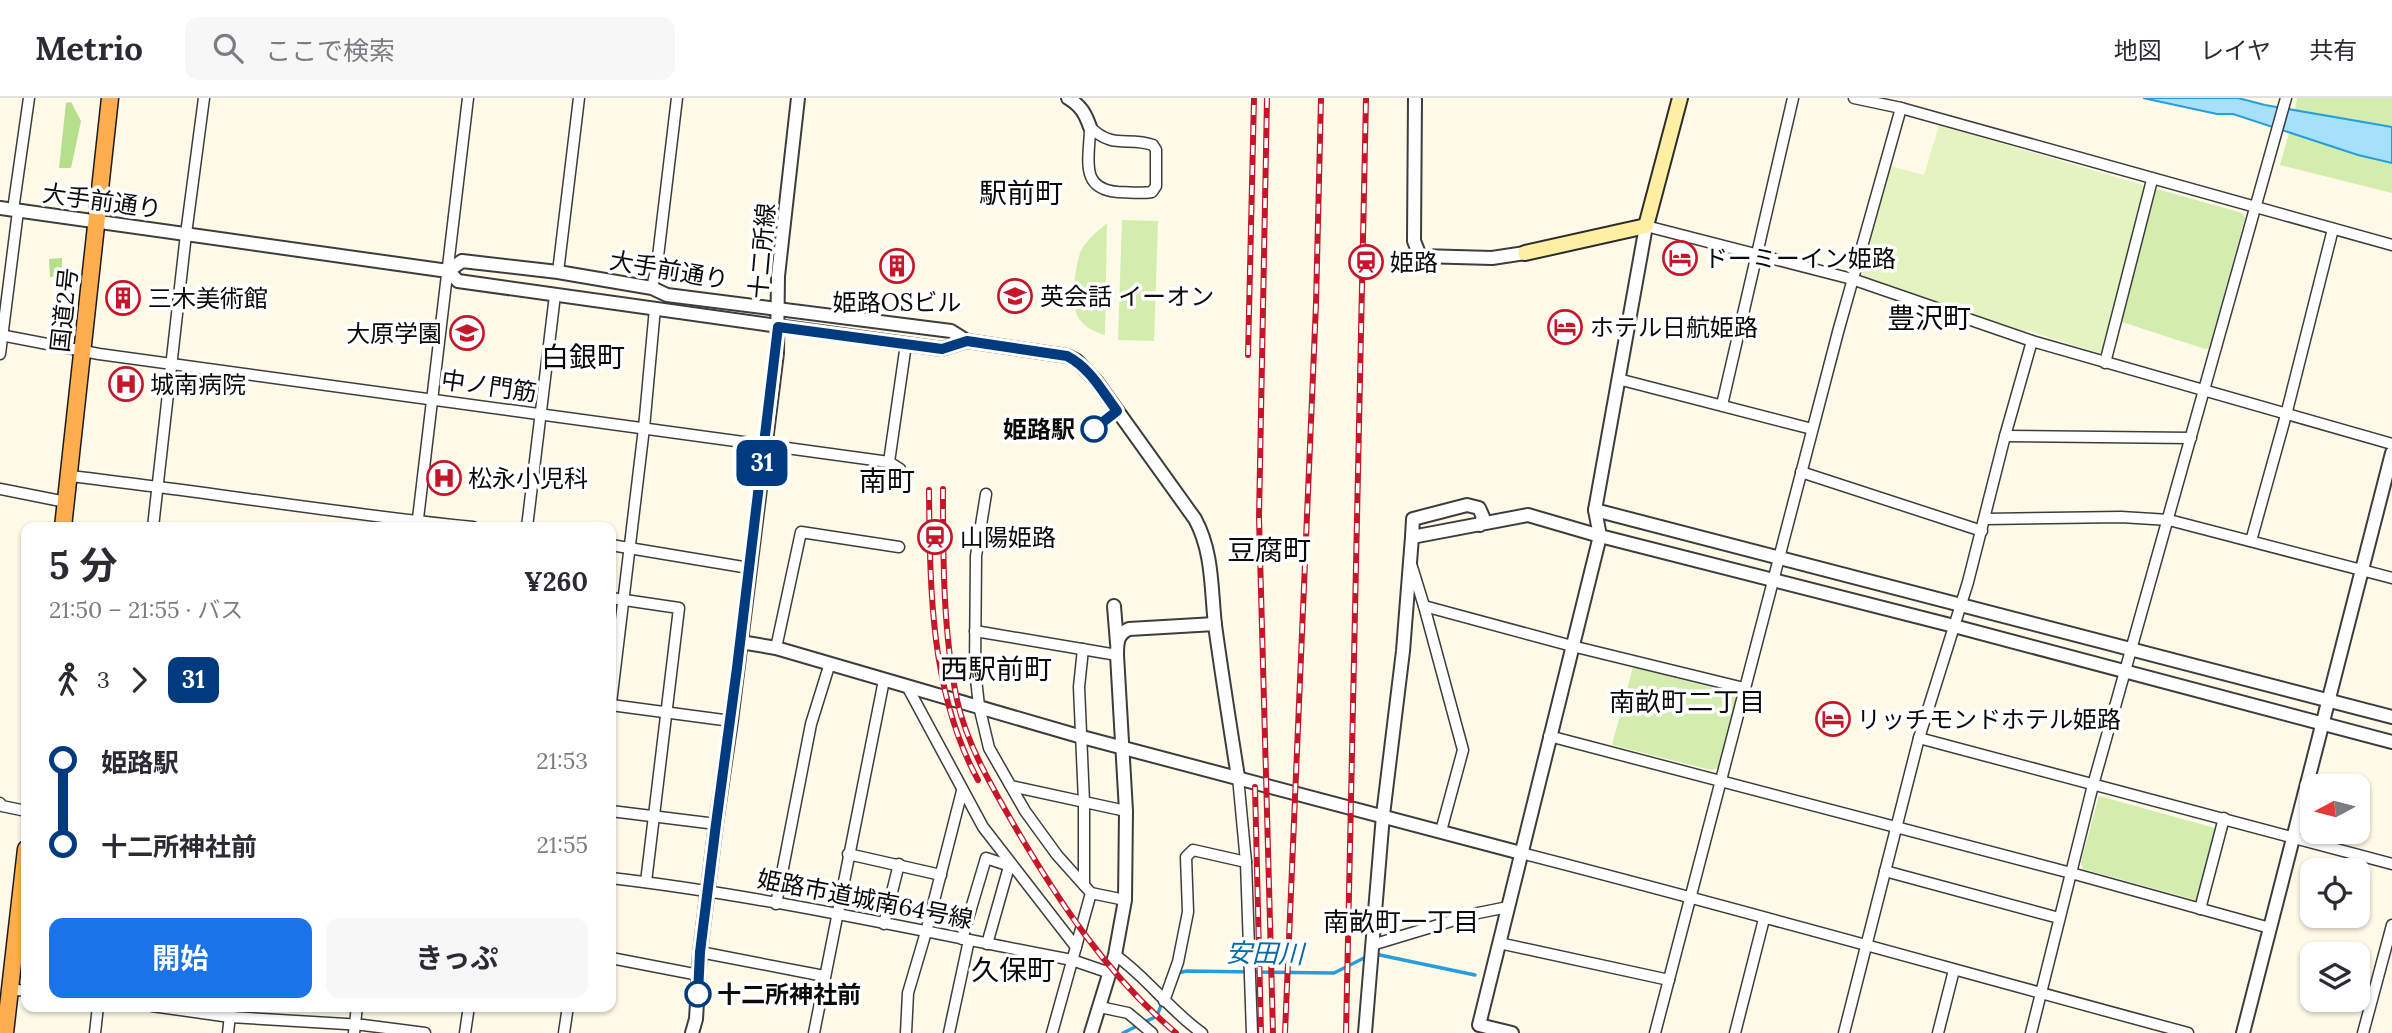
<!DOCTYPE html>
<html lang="ja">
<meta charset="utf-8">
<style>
:root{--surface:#fff;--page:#f7f7f7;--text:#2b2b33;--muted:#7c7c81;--line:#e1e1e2;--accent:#1a73e8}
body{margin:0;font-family:Lora,"Noto Sans JP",serif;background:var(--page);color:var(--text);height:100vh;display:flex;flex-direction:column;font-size:26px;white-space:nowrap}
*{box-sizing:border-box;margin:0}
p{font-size:23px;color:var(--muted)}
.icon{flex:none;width:38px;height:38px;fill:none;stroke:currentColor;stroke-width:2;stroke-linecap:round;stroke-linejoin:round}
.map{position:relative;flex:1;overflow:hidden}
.side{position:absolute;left:21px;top:424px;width:595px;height:490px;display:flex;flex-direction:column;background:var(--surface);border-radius:14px;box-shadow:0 2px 5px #0004}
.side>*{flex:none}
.badge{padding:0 14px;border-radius:10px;font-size:24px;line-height:46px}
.needle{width:46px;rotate:263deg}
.buttons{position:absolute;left:2300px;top:676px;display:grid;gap:14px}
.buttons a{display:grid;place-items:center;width:70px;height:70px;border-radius:14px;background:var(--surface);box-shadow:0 2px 5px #0004;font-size:35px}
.map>.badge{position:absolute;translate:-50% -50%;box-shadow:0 0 0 4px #fff}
.legs{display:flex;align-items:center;gap:10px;height:77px;padding:0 28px;font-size:23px}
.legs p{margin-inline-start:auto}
.overview{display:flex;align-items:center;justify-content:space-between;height:119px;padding:0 28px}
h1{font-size:38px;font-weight:700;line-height:52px}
.primary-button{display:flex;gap:14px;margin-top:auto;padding:14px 28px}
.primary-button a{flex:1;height:80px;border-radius:14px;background:var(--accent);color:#fff;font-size:28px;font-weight:700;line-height:80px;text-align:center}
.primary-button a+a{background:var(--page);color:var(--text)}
ul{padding:0 28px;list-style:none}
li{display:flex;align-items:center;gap:24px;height:84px;font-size:26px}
li i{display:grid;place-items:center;width:10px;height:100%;margin:0 9px;background:currentColor}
li i::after{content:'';width:18px;height:18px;margin:-9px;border:5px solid;border-radius:50%;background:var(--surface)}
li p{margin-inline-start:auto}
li:first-child i{background:linear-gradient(#0000 50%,currentColor 0)}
li:last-child i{background:linear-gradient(currentColor 50%,#0000 0)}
header{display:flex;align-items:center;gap:42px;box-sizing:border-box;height:98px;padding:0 35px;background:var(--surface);border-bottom:2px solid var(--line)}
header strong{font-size:33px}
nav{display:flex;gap:38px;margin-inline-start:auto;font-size:24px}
.search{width:490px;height:63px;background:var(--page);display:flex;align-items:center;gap:18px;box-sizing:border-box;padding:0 24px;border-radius:14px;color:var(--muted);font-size:26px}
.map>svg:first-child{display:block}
.green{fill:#d2edae}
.forest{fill:#b6df8c}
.pitch{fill:#e5f3c1}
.water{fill:#a6e1fc;stroke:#279eda;stroke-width:2}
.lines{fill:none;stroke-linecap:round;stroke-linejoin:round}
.stream{stroke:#279eda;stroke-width:3.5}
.minor-casing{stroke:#3d3d3d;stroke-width:13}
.tertiary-casing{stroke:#3d3d3d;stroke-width:16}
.secondary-casing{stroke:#2c2c2c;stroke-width:18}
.trunk-casing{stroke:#1b1b1b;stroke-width:19}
.minor{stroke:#fff;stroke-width:10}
.tertiary{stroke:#fff;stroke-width:12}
.secondary{stroke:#ffefa3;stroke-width:14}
.trunk{stroke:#ffae4f;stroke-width:16}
.rail-casing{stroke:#c6162a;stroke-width:6}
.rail{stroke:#fff;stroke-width:3.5;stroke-dasharray:10;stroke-linecap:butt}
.line-1-casing{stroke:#fff;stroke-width:16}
.line-1{stroke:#003b80;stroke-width:10}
.stop-1-dot{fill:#fff;stroke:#003b80;stroke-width:3.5}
.labels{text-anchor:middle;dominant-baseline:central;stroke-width:7;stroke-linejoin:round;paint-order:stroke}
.street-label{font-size:24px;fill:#0a0a0a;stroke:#fff}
.poi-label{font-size:24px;fill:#0a0a0a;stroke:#fff;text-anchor:start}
.stop-label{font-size:24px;font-weight:bold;fill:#0a0a0a;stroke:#fff;text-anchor:end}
.neighbourhood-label{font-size:26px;fill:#0a0a0a;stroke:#fff}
.water-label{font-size:26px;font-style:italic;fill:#096ba6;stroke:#fff}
.quarter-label{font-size:28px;fill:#0a0a0a;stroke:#fff}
</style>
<header>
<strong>Metrio</strong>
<div class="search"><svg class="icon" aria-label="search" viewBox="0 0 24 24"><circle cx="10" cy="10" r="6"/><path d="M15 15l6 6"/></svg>ここで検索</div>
<nav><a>地図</a><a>レイヤ</a><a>共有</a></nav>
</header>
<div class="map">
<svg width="2392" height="935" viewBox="0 0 2392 935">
<rect width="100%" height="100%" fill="#fff9e8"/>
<g class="green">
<polygon points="2297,0 2392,0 2392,29 2295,11"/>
<polygon points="2289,35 2358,57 2392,65 2392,95 2280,67"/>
<polygon points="2157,91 2242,115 2245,120 2209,250 2205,251 2122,224 2120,220 2154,92"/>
<polygon points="1122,122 1158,123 1154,243 1118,242"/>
<path d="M1107,125L1105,237C1094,234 1084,229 1078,219C1070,206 1075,162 1083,149C1089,140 1099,132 1107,125Z"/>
<polygon points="1633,569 1733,595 1736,600 1719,670 1711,672 1612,647"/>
<polygon points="2099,698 2215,730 2196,802 2083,771 2081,764"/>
</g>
<g class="forest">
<polygon points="71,4 81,23 71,70 59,70 66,5"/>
<polygon points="62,160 62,178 50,179 49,161"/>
</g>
<polygon class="pitch" points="1939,27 2143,87 2147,90 2104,254 2099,255 2026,232 2024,235 1865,182 1862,175 1890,68 1924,77"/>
<polygon class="water" points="2143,0 2238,0 2265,7 2392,29 2392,65 2358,57 2233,16 2217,16"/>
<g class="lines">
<g class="stream">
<polyline points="1375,856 1475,877"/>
<polyline points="1177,875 1187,873 1334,875 1368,858"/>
<polyline points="1123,935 1157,918 1163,902"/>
</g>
<g class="minor-casing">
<g id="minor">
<polyline points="1854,0 1901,10 2392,147"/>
<path d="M1090,29C1113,52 1128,38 1153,47L1156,52V88L1152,94C1140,96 1129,94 1118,94C1078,91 1090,59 1090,29Z"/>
<polyline points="13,112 29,0"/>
<polyline points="1646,128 1852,181 2032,243 2392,346"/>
<polyline points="558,174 579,0"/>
<polyline points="652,190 657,167 677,0"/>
<polyline points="0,237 99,256 889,364"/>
<polyline points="0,256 18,113"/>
<polyline points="2105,265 2152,82"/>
<polyline points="1618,281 1812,331"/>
<polyline points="1722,307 1793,0"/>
<polyline points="2005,338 2191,340"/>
<polyline points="900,371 889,364 906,246"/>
<polyline points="1801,374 1982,433"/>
<path d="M69,378C204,393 338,416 473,429"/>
<polyline points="0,391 66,404"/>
<polyline points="986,396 976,458 975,572 979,608 989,650 1025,713 1057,757 1091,795 1125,802"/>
<polyline points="1986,421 2121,419 2169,422 2392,480"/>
<polyline points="153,429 186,136 204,0"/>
<polyline points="417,429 468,0"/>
<polyline points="527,429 555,197"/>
<polyline points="2251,443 2286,317 2333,131"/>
<polyline points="611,447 749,470"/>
<polyline points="1412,469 1424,508 1463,652 1441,733"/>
<polyline points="611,500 679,510 646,784"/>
<polyline points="1424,508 1572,548 1744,590"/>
<polyline points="975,533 1117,557"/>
<polyline points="776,550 801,434 899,449"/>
<polyline points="1083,551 1079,589 1084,704 1084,787"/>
<polyline points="908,590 983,729 1076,849"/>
<polyline points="611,605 644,330 655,210"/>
<polyline points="611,607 731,623"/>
<polyline points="1549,638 2071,775 2270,830"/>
<polyline points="1919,640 2392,766"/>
<polyline points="1238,679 1246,764 1252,935"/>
<polyline points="1011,688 1126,713"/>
<polyline points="0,705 2,708 26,713"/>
<polyline points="611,713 716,726"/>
<path d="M1521,755C1744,812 1965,875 2188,935"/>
<polyline points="848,756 941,777"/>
<polyline points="1885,773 2059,820"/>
<path d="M611,780C766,798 919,833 1072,862L1110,875"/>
<polyline points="776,806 811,626 830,565"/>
<polyline points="2200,811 2224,720"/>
<polyline points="884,826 899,766"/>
<polyline points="962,841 986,760 1010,768"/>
<polyline points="1499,845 1669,882"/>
<polyline points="987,846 1010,765"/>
<polyline points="1372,847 1478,815 1508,809"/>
<polyline points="700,854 824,878"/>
<path d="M1115,857C1147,879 1169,912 1202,935"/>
<polyline points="611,860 699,877"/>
<polyline points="9,891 26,893"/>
<polyline points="1164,903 1178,864 1188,814 1186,759 1193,752 1246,764"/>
<polyline points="152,908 230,919 363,927 425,935"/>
<polyline points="1100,909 1128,915 1152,935"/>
<polyline points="95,935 98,908"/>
<polyline points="228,935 231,908"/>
<polyline points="354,935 357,908"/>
<polyline points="465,935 469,908"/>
<polyline points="564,935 568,908"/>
<polyline points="814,935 884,582"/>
<polyline points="906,935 908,895 926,834 962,693"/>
<polyline points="949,935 969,842"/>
<polyline points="1052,935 1091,795"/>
<polyline points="1655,935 1838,234 1901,10"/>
<polyline points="1735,935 1764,821"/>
<polyline points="1844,935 1919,640 1968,484 2005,338 2032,243"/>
<polyline points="1938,935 1954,872"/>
<polyline points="2031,935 2093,687 2286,0"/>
<polyline points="2363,935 2392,827"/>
</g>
</g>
<g class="tertiary-casing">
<g id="tertiary">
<path d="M1068,0C1081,8 1085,15 1090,29"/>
<polyline points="1415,0 1414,143 1420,158 1492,160 1525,155"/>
<polyline points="0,110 448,173 458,183 942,251 967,243"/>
<path d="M448,173L462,163L558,174L652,190L667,197L951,233L967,243L1067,258L1077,263L1096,283L1195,421C1213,454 1211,491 1215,527C1222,578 1230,628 1238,679"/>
<polyline points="1595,412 2392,619"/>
<polyline points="1480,427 1483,419 1479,410 1467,407 1413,421 1412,439 1528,417 1600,438 1954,528 2392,644"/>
<polyline points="1114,508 1117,545"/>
<polyline points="741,544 776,550 1082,639 1521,755"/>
<polyline points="692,935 696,921 700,854 716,726 731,623 777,255 778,178 798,0"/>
<path d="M1091,935L1115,857L1125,802L1126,713L1117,557C1117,545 1117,536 1129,531L1215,526"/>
<polyline points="1365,935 1383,717 1403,553 1412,439"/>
<polyline points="1512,935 1479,927 1600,438 1595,412 1646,128"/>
<polyline points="2243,935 2392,355"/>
</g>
</g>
<g class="secondary-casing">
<polyline id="secondary" points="1525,155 1646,128 1680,0"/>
</g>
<g class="trunk-casing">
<g id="trunk">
<polyline points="63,429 110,0"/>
<polyline points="5,935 26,751"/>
</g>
</g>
<use href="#minor" class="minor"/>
<use href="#tertiary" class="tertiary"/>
<use href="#secondary" class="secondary"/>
<use href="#trunk" class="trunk"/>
<g class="rail-casing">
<g id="rail">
<polyline points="1267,0 1259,420 1273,935"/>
<polyline points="1248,257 1254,0"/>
<path d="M943,391C943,461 943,534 957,602C967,647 992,689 1014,727C1059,804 1107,877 1176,935"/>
<path d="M929,392C930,490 930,594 978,682"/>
<polyline points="1255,689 1261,935"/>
<polyline points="1285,935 1316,206 1321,0"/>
<polyline points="1346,935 1366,0"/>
</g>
</g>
<use href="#rail" class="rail"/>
</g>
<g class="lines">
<g class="line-1-casing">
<path id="line-1" d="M698,896L700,854L716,726L737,570L778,229L942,251L967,243L1067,258C1090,270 1102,293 1117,313L1094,331"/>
</g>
<use href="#line-1" class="line-1"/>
</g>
<defs>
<g id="hotel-ring" transform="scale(1.75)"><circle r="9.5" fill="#fff" stroke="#c6162a" stroke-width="1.5"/><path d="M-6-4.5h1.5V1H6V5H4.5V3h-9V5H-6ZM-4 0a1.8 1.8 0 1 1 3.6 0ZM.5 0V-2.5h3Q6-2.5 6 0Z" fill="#c6162a"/></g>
<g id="station-ring" transform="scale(1.75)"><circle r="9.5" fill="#fff" stroke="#c6162a" stroke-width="1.5"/><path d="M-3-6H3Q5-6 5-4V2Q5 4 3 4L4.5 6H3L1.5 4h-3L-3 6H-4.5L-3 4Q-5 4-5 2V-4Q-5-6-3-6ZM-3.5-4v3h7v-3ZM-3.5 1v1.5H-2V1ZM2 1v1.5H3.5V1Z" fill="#c6162a"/></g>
<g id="building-ring" transform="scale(1.75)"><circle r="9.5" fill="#fff" stroke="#c6162a" stroke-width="1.5"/><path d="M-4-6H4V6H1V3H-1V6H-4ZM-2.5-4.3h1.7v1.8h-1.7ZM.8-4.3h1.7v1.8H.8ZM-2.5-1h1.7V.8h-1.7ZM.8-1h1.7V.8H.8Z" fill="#c6162a"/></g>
<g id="university-ring" transform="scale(1.75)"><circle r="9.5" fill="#fff" stroke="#c6162a" stroke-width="1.5"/><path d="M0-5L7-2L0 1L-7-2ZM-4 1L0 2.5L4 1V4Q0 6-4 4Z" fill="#c6162a"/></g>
<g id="hospital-ring" transform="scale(1.75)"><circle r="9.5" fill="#fff" stroke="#c6162a" stroke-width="1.5"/><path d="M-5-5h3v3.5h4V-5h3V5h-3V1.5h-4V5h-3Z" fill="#c6162a"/></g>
</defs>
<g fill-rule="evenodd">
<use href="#hotel-ring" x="1680" y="160"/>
<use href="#station-ring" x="1366" y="164"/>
<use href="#building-ring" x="897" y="168"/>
<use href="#university-ring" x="1015" y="198"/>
<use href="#building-ring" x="123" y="200"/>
<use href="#hotel-ring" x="1565" y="229"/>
<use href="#university-ring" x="467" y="235"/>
<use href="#hospital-ring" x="126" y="286"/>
<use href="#hospital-ring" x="444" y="380"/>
<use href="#station-ring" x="935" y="439"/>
<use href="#hotel-ring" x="1833" y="621"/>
</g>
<g class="stop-1-dot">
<circle cx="1094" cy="331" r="12"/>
<circle cx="698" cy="896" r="12"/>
</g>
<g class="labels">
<g class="street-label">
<text transform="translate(102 103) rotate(8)">大手前通り</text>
<text transform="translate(762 153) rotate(-85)">十二所線</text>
<text transform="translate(669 172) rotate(10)">大手前通り</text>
<text transform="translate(64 212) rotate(-84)">国道2号</text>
<text transform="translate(489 288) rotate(8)">中ノ門筋</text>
<text transform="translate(865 801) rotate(11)">姫路市道城南64号線</text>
</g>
<g class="poi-label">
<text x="1704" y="160">ドーミーイン姫路</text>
<text x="1390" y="164">姫路</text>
<text x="1040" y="198">英会話 イーオン</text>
<text x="148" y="200">三木美術館</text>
<text x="897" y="204" text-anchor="middle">姫路OSビル</text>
<text x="1590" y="229">ホテル日航姫路</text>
<text x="442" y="235" text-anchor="end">大原学園</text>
<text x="150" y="286">城南病院</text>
<text x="468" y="380">松永小児科</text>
<text x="960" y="439">山陽姫路</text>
<text x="1857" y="621">リッチモンドホテル姫路</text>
</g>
<g class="stop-label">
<text x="1075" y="331">姫路駅</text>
<text x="717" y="896" text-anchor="start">十二所神社前</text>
</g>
<g class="neighbourhood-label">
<text x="1687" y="603">南畝町二丁目</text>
<text x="1401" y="823">南畝町一丁目</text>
</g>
<g class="water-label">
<text transform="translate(1265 855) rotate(1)">安田川</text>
</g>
<g class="quarter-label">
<text x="1021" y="95">駅前町</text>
<text x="1929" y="220">豊沢町</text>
<text x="583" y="259">白銀町</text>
<text x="887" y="383">南町</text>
<text x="1269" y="452">豆腐町</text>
<text x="996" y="571">西駅前町</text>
<text x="1013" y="872">久保町</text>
</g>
</g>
</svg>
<div class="buttons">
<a><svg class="needle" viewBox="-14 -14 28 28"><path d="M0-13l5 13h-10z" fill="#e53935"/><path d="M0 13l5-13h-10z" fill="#7c7c81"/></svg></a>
<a><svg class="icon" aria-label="locate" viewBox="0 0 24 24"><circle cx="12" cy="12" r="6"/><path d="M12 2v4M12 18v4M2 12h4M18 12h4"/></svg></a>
<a><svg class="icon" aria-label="layers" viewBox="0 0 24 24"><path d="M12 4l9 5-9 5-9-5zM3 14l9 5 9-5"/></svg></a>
</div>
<b class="badge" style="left:762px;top:365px;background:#003b80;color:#fff">31</b>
<section class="side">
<div class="overview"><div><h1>5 分</h1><p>21:50 – 21:55 · バス</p></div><b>¥260</b></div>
<div class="legs"><svg class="icon" aria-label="walk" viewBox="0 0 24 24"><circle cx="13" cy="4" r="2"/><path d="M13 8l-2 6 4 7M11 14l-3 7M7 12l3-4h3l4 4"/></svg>3<svg class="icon" aria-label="forward" viewBox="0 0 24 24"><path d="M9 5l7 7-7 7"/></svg><b class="badge" style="background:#003b80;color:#fff">31</b></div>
<ul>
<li><i style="color:#003b80"></i><b>姫路駅</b><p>21:53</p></li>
<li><i style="color:#003b80"></i><b>十二所神社前</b><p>21:55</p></li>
</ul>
<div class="primary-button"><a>開始</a><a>きっぷ</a></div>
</section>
</div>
